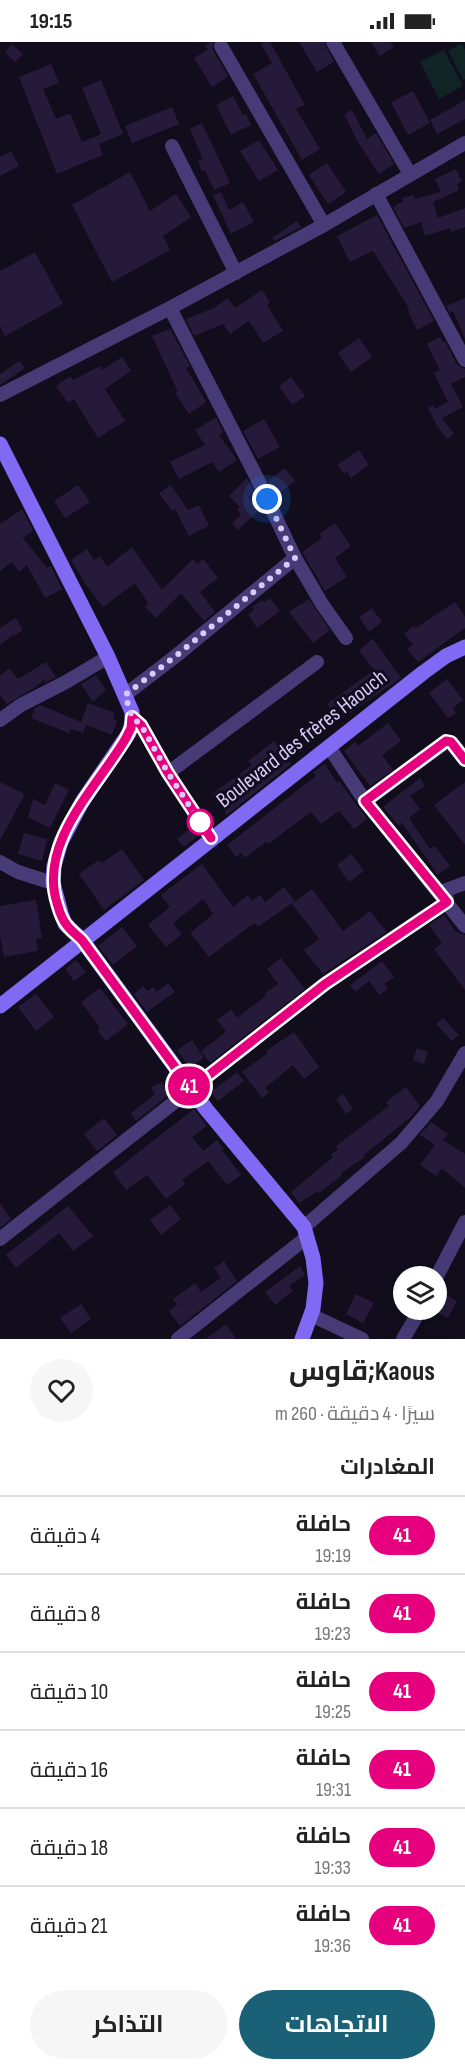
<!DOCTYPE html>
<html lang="ar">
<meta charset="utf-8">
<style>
:root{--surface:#fff;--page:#f6f6f6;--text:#222;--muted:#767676;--line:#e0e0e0;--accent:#1a6178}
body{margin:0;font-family:"Sofia Sans Condensed",Cairo,sans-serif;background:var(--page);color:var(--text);direction:rtl;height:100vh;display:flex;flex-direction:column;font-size:22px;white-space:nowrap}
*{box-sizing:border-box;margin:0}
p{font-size:20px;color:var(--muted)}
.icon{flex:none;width:33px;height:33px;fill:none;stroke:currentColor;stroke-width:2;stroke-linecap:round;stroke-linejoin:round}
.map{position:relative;height:1297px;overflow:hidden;direction:ltr}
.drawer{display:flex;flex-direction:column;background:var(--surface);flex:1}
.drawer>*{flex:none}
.badge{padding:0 12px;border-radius:20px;font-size:21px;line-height:39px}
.fabs{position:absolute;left:393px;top:1224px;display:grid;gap:12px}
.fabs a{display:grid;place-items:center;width:54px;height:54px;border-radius:50%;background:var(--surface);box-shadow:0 6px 24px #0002;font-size:30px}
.you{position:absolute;width:30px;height:30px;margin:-15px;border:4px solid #fff;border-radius:50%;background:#1a73e8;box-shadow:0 0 0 9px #1a73e833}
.map>.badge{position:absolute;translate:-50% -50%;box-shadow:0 0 0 3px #fff}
h2{padding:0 30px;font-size:22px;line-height:54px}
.round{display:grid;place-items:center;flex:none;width:63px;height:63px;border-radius:32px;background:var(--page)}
.headline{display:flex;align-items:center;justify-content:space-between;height:102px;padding:0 30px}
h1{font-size:28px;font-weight:700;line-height:45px}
.button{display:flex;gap:12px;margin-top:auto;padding:12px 30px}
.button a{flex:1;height:69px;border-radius:36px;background:var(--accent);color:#fff;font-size:24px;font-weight:700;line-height:69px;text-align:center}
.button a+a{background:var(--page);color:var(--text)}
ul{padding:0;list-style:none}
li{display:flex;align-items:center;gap:18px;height:78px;padding:0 30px;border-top:2px solid var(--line)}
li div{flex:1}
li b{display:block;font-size:22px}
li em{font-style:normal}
li .badge{min-width:66px;font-weight:700;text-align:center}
.status{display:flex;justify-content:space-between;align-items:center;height:42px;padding:0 30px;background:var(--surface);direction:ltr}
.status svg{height:16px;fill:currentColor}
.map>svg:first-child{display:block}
.green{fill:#102325}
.building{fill:#261a3b}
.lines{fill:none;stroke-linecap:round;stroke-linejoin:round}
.street{stroke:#463b77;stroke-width:14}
.secondary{stroke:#816af3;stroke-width:15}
.line-casing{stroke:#fff;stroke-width:14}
.line{stroke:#e6007e;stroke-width:9}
.walk{stroke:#d8cbfb;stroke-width:6;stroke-dasharray:0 10.8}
.stop-dot{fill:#fff;stroke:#e6007e;stroke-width:3}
.labels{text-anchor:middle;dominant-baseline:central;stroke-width:6;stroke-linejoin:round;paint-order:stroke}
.street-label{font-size:22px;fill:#d8cbfb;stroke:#110d1c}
</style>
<div class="status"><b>19:15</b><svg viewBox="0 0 49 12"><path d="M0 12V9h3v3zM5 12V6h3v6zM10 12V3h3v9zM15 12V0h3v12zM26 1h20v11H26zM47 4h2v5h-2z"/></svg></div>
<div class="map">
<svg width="465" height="1297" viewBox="0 0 465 1297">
<rect width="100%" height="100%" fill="#110d1c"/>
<g class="green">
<polygon points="462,1 465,8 465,37 463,38 448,9"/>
<polygon points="444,8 463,44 439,57 420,20"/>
</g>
<g class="building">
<polygon points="211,0 213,0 213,8 228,34 212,45 194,16 208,7 205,4"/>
<polygon points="264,0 270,0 305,63 296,67 320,107 302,118 253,32 272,21 261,2"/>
<polygon points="299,0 324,0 334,20 317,30"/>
<polygon points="371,0 390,0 394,5 380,14"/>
<polygon points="12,2 23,12 15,20 5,11"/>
<polygon points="51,22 59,41 43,47 56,77 70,71 82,100 101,92 82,46 101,38 123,92 99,102 103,113 57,132 19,35"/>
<polygon points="413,49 430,81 408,93 391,60"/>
<polygon points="233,54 243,73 246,72 251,83 231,93 216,63"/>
<polygon points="465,58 465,77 437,92 430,78"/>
<polygon points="172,65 179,82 132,101 125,84"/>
<polygon points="352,68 367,97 376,91 394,122 379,132 358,100 344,72"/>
<polygon points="202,81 230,141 214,148 205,128 202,129 198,119 203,117 190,87"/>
<polygon points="259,98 278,128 259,139 240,109"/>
<polygon points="11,109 19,124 0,134 0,115"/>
<polygon points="327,121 346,150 328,162 309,133"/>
<polygon points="456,127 462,139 457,142 459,148 433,160 438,176 465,166 465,185 451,190 450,186 425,194 421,180 404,186 393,165 397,164 396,162 403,160 402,156 413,153 415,157 441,150 435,137"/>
<polygon points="130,130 150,169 176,152 191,175 163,194 170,208 112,240 72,163"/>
<polygon points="221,150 229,168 243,160 254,180 231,192 213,153"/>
<polygon points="377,173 434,279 417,288 408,269 410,268 373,209 350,220 337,194"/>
<polygon points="297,179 301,185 275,199 272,196"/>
<polygon points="35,210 63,262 5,294 0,284 0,229"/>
<polygon points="262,248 270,260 267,263 283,289 263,301 249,279 230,292 223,282 194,294 186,277 214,266 228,256 235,266"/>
<polygon points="465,256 465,297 453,269 450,271 446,264"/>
<polygon points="170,287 190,324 186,326 206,360 189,372 175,351 178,350 152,294"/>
<polygon points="440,295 443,300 445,299 457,323 465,327 465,335 451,342 463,365 442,376 454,392 447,397 437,384 428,366 433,363 435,367 448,360 434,331 440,328 427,302"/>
<polygon points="359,296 372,315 351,330 338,311"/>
<polygon points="122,315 131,329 105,347 125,379 98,396 74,357 68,361 56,344 70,334 73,338 100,324 102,328"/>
<polygon points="19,319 25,326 0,343 0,332"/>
<polygon points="291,335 305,354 292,363 279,344"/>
<polygon points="216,375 223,390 219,393 237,418 219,430 212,420 179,437 170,420 205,403 195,388"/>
<polygon points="264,377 280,405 258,417 243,389"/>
<polygon points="359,408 369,423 351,436 347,430 344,432 337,423"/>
<polygon points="285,426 295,439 277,453 268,439"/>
<polygon points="247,436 254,450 248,455 259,468 238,488 232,481 241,473 237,468 240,465 229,454"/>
<polygon points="78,443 90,460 65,476 54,459"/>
<polygon points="171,443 188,468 199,463 209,484 189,494 175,467 172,469 159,451"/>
<polygon points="22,467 33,489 23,496 47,526 51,524 62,547 45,556 27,523 19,530 12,520 0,529 0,482"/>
<polygon points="335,481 351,504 335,516 347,535 325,549 302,510 322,496 319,492"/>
<polygon points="132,505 162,548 193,517 197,522 203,517 218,536 200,550 215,570 204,579 181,551 156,576 145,565 148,561 135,541 103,565 86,543 71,518 87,507 94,518 100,514 107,525"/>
<polygon points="270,556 280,569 257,586 248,573 254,568 252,565 262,558 264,560"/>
<polygon points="309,557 330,588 313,601 289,570"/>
<polygon points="455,560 465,575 465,586 418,620 407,607 413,602 404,592 413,584 416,586"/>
<polygon points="372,566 382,580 369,590 359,575"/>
<polygon points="16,576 23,588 14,594 13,593 0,603 0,586"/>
<polygon points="373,597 401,636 340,678 327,662 374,628 359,608"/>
<polygon points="46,620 56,635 44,641 46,636 34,646 7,662 0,653 0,634 9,626 18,637"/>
<polygon points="96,633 106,648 93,660 81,642"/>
<polygon points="447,637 463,658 453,666 456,671 448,676 429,651"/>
<polygon points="88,661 115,671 113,677 117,679 112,693 86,683 83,691 71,687 69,691 31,676 35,666 40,663 81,680"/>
<polygon points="388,681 401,699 382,713 393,728 370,744 344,709 355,700 358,704"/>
<polygon points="274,699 291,722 227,773 212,752 252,723 248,719"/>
<polygon points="325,722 337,741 339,739 367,777 354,787 339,769 321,782 311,770 268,802 266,800 245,816 241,811 236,815 227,803 316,734 313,730"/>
<polygon points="420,736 425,744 410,754 420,767 409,776 430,807 435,804 450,824 438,833 402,781 399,784 383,765"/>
<polygon points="0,740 25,752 0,798"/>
<polygon points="465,740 465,803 434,763"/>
<polygon points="55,741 69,748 50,786 28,775 33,757 45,763"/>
<polygon points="191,786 197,795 184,805 177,797"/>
<polygon points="24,791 47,797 42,819 18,812"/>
<polygon points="122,807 144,838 104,868 79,832 99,818 102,821"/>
<polygon points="351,812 364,829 349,840 337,823"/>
<polygon points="202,822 233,865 248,853 252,859 260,853 265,860 284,845 295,859 258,885 255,881 250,884 209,915 190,891 213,872 203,857 173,881 182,892 166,905 148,883 170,865 161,853"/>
<polygon points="312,847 343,889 370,869 387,890 323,932 304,908 319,897 292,862"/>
<polygon points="36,858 42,896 36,897 38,909 4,915 0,894 0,864"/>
<polygon points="444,873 456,890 465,893 465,948 434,907 442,901 429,883"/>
<polygon points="122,885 137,904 113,923 98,904"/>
<polygon points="281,916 305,947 210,1021 201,1009 226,990 217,978 231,967 237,976 267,953 265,951 278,942 267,927"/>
<polygon points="76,918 86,930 74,939 65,927"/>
<polygon points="382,919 394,935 384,942 388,947 380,953 369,939 355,950 350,943"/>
<polygon points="168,941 175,950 147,970 134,952 143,944 147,949 153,945 157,950"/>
<polygon points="100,946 128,982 106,999 97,988 100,986 81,960"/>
<polygon points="36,952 54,975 36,989 18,965"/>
<polygon points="443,976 459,993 452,999 436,982"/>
<polygon points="294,990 319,1025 304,1037 293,1023 265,1046 269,1051 262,1056 242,1030 268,1011 266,1009"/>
<polygon points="192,998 204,1016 190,1026 177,1008"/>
<polygon points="417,1006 428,1010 424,1022 413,1018"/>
<polygon points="237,1030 244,1039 218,1059 211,1050"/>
<polygon points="161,1040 171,1051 136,1079 131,1071 155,1052 151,1046"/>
<polygon points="406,1045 420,1064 411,1075 364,1113 365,1115 341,1131 342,1133 319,1151 318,1149 299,1161 291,1150 333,1115 331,1112 338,1107 336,1104 389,1064 386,1060"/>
<polygon points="343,1052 353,1067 346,1072 336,1057"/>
<polygon points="194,1067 207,1084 192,1095 203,1109 217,1098 224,1107 222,1108 241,1133 227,1143 208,1119 182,1138 185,1142 166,1157 147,1133 126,1148 113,1130"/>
<polygon points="104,1076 117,1093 97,1109 84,1092"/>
<polygon points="431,1080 448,1092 443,1098 465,1112 465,1146 442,1126 436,1134 420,1123 435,1103 420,1093"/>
<polygon points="0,1161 11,1177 0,1186"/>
<polygon points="170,1163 181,1177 161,1193 150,1178"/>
<polygon points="68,1164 93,1194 73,1209 59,1191 16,1226 6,1213"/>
<polygon points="224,1219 237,1239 180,1284 169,1269 177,1263 173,1257 195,1241 201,1250 221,1236 214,1226"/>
<polygon points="300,1224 305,1233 289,1244 293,1249 275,1263 265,1250"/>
<polygon points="436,1247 457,1259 448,1276 436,1270"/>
<polygon points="356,1252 374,1261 363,1281 346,1272"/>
<polygon points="81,1262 91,1277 71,1291 60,1276"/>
<polygon points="226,1282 236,1297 205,1297"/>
</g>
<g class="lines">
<g class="street">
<polyline points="333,0 410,132"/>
<polyline points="221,4 324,183"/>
<polyline points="172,104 236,231"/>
<polyline points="376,152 465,318"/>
<polyline points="170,266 258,438 295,516 322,562 346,596"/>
<polyline points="0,353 170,266 324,183 465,101"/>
<polyline points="125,653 177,613 295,516"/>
<polyline points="132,675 141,683 168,731 211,796"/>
<polyline points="0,678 21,663 66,640 108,615"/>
<polyline points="329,705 365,759 465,884"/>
<polyline points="168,731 317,620"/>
<polyline points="365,759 446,700 452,702 465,718"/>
<polyline points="0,820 18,830 53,841"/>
<polyline points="447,860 446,848 465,841"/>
<polyline points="304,1185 401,1101 437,1059 465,1011"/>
<polyline points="0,1197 325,942 447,860"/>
<polyline points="436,1236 465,1180"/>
<polyline points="311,1273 362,1297"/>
<polyline points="178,1297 306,1196"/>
<polyline points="403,1297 420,1268"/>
</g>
<g class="secondary">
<polyline points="0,402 108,615 132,670 132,680 129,691 82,760 61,800 54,824 53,841 61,871 65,882 82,898 206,1067 304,1185 313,1216 316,1241 313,1267 302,1297"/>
<polyline points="0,964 424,630 446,614 465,605"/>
</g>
</g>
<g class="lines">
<g class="line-casing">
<path id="line" d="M211,796L168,731L141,683L132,675L131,686L126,696C98,744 38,800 57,861C59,868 61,876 66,882C70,888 77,893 82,898L191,1047L325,942L447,860L365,759L446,699L451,700L465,718"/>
</g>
<use href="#line" class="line"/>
<polyline class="walk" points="200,780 168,731 141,683 132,675 125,653 177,613 295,516 267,457"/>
</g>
<circle class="stop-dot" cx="200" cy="780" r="12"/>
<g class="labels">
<g class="street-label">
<text transform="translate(302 697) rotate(-38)">Boulevard des frères Haouch</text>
</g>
</g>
</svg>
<div class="fabs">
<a><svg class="icon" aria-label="layers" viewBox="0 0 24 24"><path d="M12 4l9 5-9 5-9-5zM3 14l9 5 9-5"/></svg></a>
</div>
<div class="you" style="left:267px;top:457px"></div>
<b class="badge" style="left:189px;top:1044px;background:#e6007e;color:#fff">41</b>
</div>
<section class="drawer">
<div class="headline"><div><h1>Kaous;قاوس</h1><p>سيرًا · 4 دقيقة · 260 m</p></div><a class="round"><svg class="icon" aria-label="heart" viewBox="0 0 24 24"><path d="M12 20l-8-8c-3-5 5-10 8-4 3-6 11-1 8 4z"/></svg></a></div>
<h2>المغادرات</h2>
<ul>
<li><span class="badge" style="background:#e6007e;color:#fff">41</span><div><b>حافلة</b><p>19:19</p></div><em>4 دقيقة</em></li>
<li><span class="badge" style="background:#e6007e;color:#fff">41</span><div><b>حافلة</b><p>19:23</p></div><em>8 دقيقة</em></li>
<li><span class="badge" style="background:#e6007e;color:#fff">41</span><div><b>حافلة</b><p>19:25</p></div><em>10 دقيقة</em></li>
<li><span class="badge" style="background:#e6007e;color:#fff">41</span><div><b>حافلة</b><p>19:31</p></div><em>16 دقيقة</em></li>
<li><span class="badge" style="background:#e6007e;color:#fff">41</span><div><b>حافلة</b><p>19:33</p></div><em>18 دقيقة</em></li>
<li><span class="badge" style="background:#e6007e;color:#fff">41</span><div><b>حافلة</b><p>19:36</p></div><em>21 دقيقة</em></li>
</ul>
<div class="button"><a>الاتجاهات</a><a>التذاكر</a></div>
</section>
